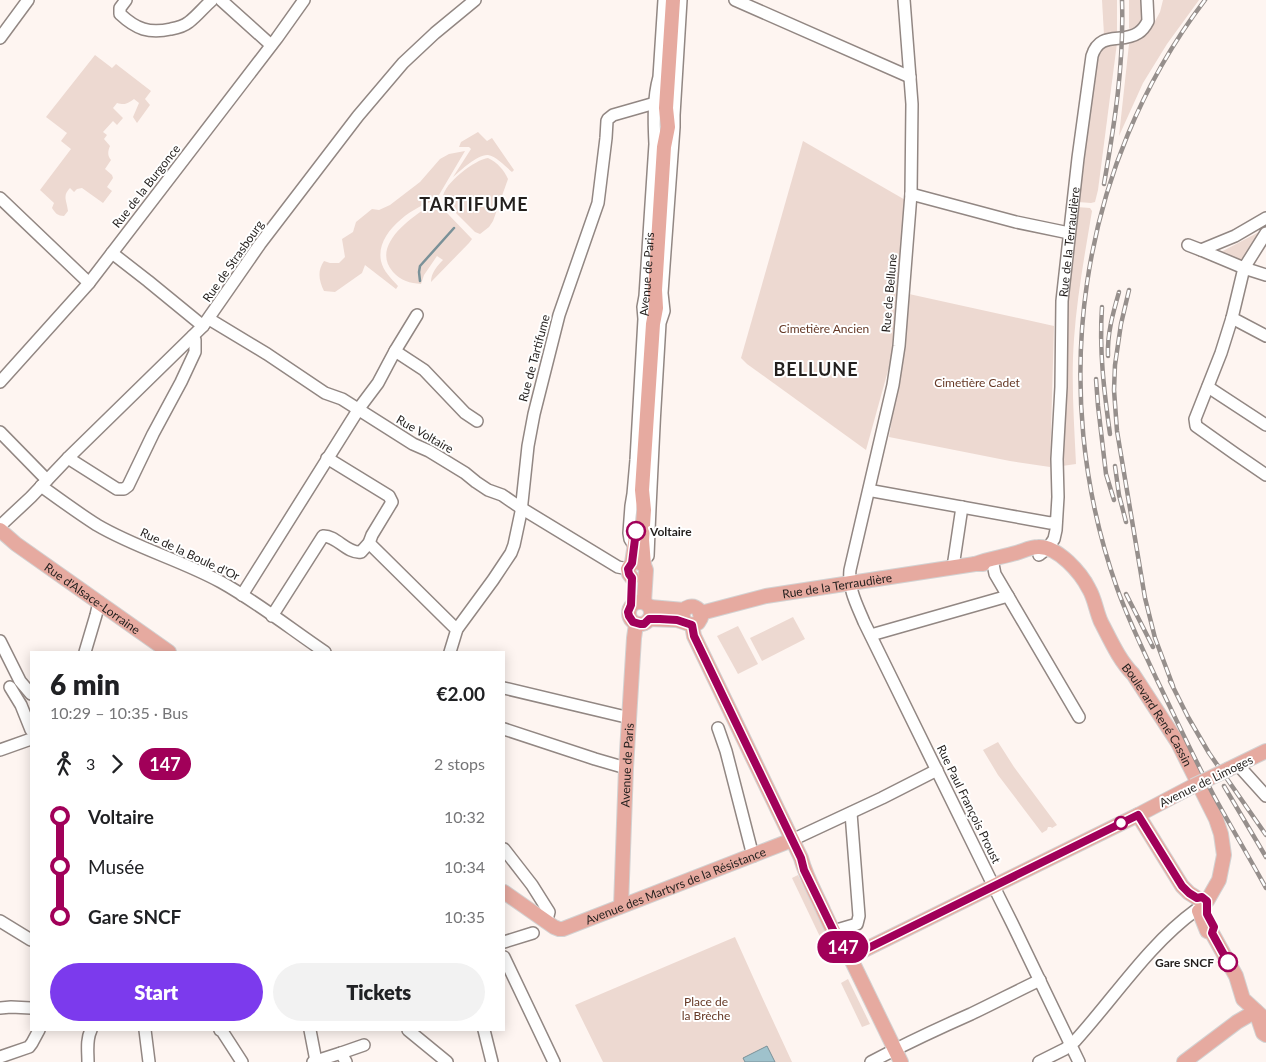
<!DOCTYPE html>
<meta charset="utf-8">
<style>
:root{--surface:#fff;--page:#f2f2f2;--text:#202124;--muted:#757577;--accent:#7c3aed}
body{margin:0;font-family:Lato,sans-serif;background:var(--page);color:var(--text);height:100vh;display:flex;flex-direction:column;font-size:19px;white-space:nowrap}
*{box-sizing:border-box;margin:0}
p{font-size:16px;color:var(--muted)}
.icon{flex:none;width:28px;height:28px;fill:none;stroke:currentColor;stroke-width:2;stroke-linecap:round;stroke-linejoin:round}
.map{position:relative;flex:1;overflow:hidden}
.drawer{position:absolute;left:30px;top:651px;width:475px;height:380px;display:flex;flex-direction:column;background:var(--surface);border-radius:0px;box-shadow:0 2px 12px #0003}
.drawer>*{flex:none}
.badge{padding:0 10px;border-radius:16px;font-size:18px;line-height:32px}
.map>.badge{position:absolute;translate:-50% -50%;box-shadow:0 0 0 2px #fff}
.legs{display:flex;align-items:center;gap:8px;height:55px;padding:0 20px;font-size:16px}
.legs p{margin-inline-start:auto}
.summary{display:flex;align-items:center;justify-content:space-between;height:85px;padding:0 20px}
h1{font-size:28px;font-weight:800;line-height:38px}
.cta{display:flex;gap:10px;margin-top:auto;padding:10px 20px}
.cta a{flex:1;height:58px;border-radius:30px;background:var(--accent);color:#fff;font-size:20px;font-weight:800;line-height:58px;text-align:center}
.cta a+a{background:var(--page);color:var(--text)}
ul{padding:0 20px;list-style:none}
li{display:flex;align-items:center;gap:18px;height:50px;font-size:19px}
li i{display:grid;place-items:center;width:8px;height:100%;margin:0 6px;background:currentColor}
li i::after{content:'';width:12px;height:12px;margin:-6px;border:4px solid;border-radius:50%;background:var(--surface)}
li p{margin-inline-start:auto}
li:first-child i{background:linear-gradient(#0000 50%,currentColor 0)}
li:last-child i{background:linear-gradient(currentColor 50%,#0000 0)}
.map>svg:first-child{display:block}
.green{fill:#edd9d1}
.water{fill:#9fc2cc;stroke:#7a9198}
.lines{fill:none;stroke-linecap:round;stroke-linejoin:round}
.stream{stroke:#7a9198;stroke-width:2.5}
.minor-casing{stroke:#928783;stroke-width:14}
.major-casing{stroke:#d3d2d2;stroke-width:16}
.minor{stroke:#fff;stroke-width:11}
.major{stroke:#e6aaa0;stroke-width:14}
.rail-casing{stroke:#968f8c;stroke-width:4.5}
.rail{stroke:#fff;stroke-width:2.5;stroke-dasharray:8;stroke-linecap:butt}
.major-bridge-casing{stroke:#d3d2d2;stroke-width:16;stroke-linecap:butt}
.major-bridge{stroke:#e6aaa0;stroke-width:14}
.line-1-casing{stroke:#fff;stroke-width:11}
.line-1{stroke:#a10059;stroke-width:8}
.stop-1-dot{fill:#fff;stroke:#a10059;stroke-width:2.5}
.labels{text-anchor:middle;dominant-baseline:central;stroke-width:4;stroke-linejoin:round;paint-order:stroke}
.street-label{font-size:12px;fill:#231f1d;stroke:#fff}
.park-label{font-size:12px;fill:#663926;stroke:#fff}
.stop-label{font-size:12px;font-weight:bold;fill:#231f1d;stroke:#fff;text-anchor:start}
.district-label{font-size:18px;font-weight:bold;letter-spacing:1px;fill:#231f1d;stroke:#fff}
</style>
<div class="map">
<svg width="1266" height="1062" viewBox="0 0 1266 1062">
<rect width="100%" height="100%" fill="#fef5f1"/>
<g class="green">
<polygon points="1102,0 1117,0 1117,36 1104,35"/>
<polygon points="1129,0 1142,0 1144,18 1133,33 1129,28"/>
<polygon points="1163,0 1199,0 1167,44 1143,83 1119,136 1129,44 1149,32 1160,12"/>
<polygon points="1117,43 1098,190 1095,202 1091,203 1078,202 1098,54 1108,44"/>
<path d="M95,55L112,68L116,64L151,91L145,99L150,105L137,123L133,117L139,103L134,99C127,104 125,105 117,103L113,108L123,118L117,125L113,121L103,132L107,135L104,139L110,146C108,151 107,155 111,160L105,169L112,175L113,178L107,187L112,191L103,203L82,188L77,189L74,192L70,188C62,196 67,201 68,211L64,216C58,216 55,213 52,208L54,203L40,190L71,149L61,141L67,133L46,117Z"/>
<path d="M478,132L487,141L492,138L514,170L512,172C506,167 496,156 488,155C478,154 461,170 453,177L471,149L469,147H459L461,142Z"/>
<polygon points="803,141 907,201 894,342 889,367 866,450 747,364 741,358"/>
<path d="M465,151L436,200C414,206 375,232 381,261C383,271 391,278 398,286L396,289L365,265L362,273L335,292L324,291C319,281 317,271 324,261L330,263H339L345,257L342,239L353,232L356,222L372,209L379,210L390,205L420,182L440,159L449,154Z"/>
<path d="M488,158C497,162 504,170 508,179L493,221L489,227L480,234L475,232L447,204C445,202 444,201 443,197C443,184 476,159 488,158Z"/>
<path d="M1077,207L1090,208L1092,211C1085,253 1077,296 1074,339C1071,380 1074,422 1076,464L1062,466L1067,305Z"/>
<path d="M426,208H438L447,213L472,239L469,243L431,282C431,273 437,266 443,260L437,256L424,275L421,284C410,283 401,281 393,272C371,247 408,220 426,208Z"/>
<polygon points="1259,232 1261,232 1242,261 1240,262 1219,253"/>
<polygon points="909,294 1054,326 1050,467 1010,461 889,437 903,352"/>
<polygon points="793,617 805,639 762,661 750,638"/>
<polygon points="738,626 758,664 738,674 717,636"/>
<polygon points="998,742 1014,767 1057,825 1052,828 1051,827 1048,827 1047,830 1042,833 998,775 983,750"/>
<polygon points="798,875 828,938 822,941 792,878"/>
<polygon points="735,937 762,997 792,1062 603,1062 575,1005"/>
<polygon points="848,979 870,1024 862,1027 841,983"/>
</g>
<polygon class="water" points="767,1046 775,1062 745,1062 743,1058"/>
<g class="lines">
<polyline class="stream" points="420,281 419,272 420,266 454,228"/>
<g class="minor-casing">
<g id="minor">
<path d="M126,0L120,8V14C136,29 149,34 171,29C177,28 184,26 189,22C197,16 204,7 212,0"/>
<polyline points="221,0 271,45"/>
<polyline points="735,0 910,77"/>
<path d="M904,0L912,104L911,194L899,346L893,385L850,570C848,589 857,605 864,622L999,897L1012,923L1079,1062"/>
<polyline points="0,38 28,0"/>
<polyline points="911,194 1016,222 1069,233"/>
<polyline points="0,198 89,283"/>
<polyline points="1266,218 1235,236 1201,250 1244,268 1266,233"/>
<polyline points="1188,245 1201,250"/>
<polyline points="112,253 148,281 203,326"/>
<polyline points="1266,275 1244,268 1232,318 1221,353 1195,419 1196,426 1234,453 1266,475"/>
<polyline points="1232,318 1266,336"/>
<polyline points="209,319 267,354 325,393 342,399 413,444 429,451 465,473 476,482 488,490 502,495 521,508 618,567 628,569"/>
<polyline points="395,351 424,370 465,413 477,421"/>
<polyline points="0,382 89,283 277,38 304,0"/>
<polyline points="1208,387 1266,425"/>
<polyline points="0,432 47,480"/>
<polyline points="68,458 117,489 124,489 128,486 153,434 181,382 195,352 195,340 193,336"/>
<path d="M41,486C59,499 78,513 97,525C136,548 181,560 221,582C257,602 291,629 325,652"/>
<polyline points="869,491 873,491 1050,523 1056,522"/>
<polyline points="0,526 31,497 68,458 203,326 260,244 358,116 403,63 435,33 475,0"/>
<polyline points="369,543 453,626 457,629"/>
<path id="s1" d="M635,547L630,539L629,533L631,506L633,494L636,460L644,319L643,307L645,296L655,144C654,123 653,98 659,77L664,0"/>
<path id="s2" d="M1039,555L1048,548L1054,539L1056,530L1058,497L1057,459L1061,387L1062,301L1078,158L1092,56C1100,30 1122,44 1138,33C1143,30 1146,25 1148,21L1147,0"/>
<path d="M648,556C651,478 655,401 660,323L664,311L662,293L674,127V115L681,0"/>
<polyline points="993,564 995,574 1079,717"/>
<polyline points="953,567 962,507"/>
<polyline points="242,595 360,407 378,383 387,366 395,351 417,315"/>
<path d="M272,616L323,536C336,535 347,554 361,552L369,543L372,535L392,502L389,496L327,458"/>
<polyline points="871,635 1008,596"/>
<polyline points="0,641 20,681 31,694"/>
<polyline points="85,652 96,615 99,602"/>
<polyline points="450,652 457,629 493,580 511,553 514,545 521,512 528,446 534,414 559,315 598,203 606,138 607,121 608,119 613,115 655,103 666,102"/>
<polyline points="10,687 21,705 31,730"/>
<polyline points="504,688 630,718"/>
<polyline points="718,728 726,751 753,856"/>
<polyline points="504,729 595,759 626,768"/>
<polyline points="0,750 31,739"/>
<polyline points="1238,765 1266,796"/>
<polyline points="792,840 882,798 937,770"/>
<polyline points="504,849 532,885 549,912 548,916 545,921"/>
<polyline points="0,921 31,940"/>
<polyline points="840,929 857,924 859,916 851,813"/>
<polyline points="504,942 533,933"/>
<polyline points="504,957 554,1062"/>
<polyline points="0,1008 11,1007 31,1008"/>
<polyline points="145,1030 149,1062"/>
<polyline points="220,1030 222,1031 242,1062"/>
<polyline points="310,1030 316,1061"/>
<polyline points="408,1030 447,1062"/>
<polyline points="484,1030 492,1062"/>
<polyline points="341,1053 364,1045"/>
<polyline points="0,1057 29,1047 32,1043 39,1030"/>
<path d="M88,1062C88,1051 86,1040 91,1030"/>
<polyline points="313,1062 341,1053 346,1062"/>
<path d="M871,1062C903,1045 937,1029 971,1014C994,1003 1017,991 1040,980"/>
<path d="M1039,1062L1065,1049L1075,1041C1115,997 1148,945 1196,910"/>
</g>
</g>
<g class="major-casing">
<g id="major">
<path id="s3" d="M0,530L16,544L169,652"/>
<polyline points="638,562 644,565 646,570 644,602"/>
<path id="s4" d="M975,564C988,559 1002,557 1016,553C1023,551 1031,547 1038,547C1058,546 1081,573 1089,589C1095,599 1096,611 1101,622C1110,639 1119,660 1133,674L1178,743L1216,819L1221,834L1224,855L1219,880L1207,901"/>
<polyline points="644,565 642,540 644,510 642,490 653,324 656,308 655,290 664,147 668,127 666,108 673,0"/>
<polyline points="632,578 629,574 628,569 632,563 636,537"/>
<circle cx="640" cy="613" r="11"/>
<polyline points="650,607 684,610"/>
<path id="s5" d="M701,613L766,596L975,564H983"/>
<path d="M649,619L677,620L692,625L698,623L701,618L699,610C693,604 684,606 682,615L685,622"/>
<path d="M692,625L694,636L801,858C806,877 816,894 824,912C831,926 837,943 848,953"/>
<polyline points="1229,769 1266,751"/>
<polyline points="1138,815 1182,886 1189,893 1197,898"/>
<path id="s6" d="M504,892L554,927L559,929H563L792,840"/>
<path id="s7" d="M621,906L626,768L634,638L636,624"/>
<polyline points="1199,911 1207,931 1212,933 1236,976 1243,999 1266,1020"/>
<polyline points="848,950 850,957 901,1062"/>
<polyline points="850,957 1138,815 1193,786"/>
<polyline points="1256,1012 1263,1033 1266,1035"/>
<polyline points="1184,1062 1237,1022 1256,1011"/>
</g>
</g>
<use href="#minor" class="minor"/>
<use href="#major" class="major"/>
<g class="rail-casing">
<g id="rail">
<path d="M1205,0C1078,167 1047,390 1117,588C1128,619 1143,650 1157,680C1176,719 1194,758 1214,796C1231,827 1249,857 1266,888"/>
<path d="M1104,184C1115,121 1124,64 1122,0"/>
<polyline points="1129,290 1121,324 1115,365 1114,390 1117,431 1145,598 1155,638 1173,686"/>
<path d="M1102,307C1099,350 1104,391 1110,434"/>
<path d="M1108,356C1107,334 1113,313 1119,292"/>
<polyline points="1096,379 1098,406 1106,474 1114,500"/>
<polyline points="1115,466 1119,495 1126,522"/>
<polyline points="1126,594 1153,647"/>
<polyline points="1170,681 1188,717 1209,753 1266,835"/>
<polyline points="1224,786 1266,857"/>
</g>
</g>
<use href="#rail" class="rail"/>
<g class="major-bridge-casing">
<polyline id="major-bridge" points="1193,786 1229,769"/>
</g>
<use href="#major-bridge" class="major-bridge"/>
</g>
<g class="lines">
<g class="line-1-casing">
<polyline id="line-1" points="636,531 632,563 628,569 629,574 632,578 631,605 628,612 629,616 633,622 640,624 644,624 649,619 660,619 677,620 692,625 694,636 801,858 804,870 837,938 850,957 1138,815 1182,886 1189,893 1197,898 1202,897 1207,901 1207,914 1214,927 1212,933 1228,962"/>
</g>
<use href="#line-1" class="line-1"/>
</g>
<g class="stop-1-dot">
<circle cx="636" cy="531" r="9"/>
<circle cx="1121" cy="823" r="6"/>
<circle cx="1228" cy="962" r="9"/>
</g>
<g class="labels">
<g class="street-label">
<text transform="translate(146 186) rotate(-52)">Rue de la Burgonce</text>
<text stroke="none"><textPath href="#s2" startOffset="320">Rue de la Terraudière</textPath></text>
<text transform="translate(233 261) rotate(-55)">Rue de Strasbourg</text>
<text stroke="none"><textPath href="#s1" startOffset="275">Avenue de Paris</textPath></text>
<text transform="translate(889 293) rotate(-85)">Rue de Bellune</text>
<text transform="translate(534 358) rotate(-75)">Rue de Tartifume</text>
<text transform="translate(425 434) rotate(30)">Rue Voltaire</text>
<text transform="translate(190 554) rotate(25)">Rue de la Boule d'Or</text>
<text stroke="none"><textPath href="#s5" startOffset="139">Rue de la Terraudière</textPath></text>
<text stroke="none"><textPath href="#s3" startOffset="115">Rue d'Alsace-Lorraine</textPath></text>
<text stroke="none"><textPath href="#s4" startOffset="278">Boulevard René Cassin</textPath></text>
<text stroke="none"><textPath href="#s7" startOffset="141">Avenue de Paris</textPath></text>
<text transform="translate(1206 781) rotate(-26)">Avenue de Limoges</text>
<text transform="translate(969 804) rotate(64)">Rue Paul François Proust</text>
<text stroke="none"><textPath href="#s6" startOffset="191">Avenue des Martyrs de la Résistance</textPath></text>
</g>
<g class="park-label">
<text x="824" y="328">Cimetière Ancien</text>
<text x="977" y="382">Cimetière Cadet</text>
<text x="706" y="1001">Place de<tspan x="706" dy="14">la Brèche</tspan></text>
</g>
<g class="stop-label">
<text x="650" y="531">Voltaire</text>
<text x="1214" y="962" text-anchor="end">Gare SNCF</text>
</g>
<g class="district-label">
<text x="474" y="204">TARTIFUME</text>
<text x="816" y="369">BELLUNE</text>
</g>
</g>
</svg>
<b class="badge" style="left:843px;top:947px;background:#a10059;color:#fff">147</b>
<section class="drawer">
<div class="summary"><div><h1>6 min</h1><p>10:29 – 10:35 · Bus</p></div><b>€2.00</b></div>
<div class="legs"><svg class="icon" aria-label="walk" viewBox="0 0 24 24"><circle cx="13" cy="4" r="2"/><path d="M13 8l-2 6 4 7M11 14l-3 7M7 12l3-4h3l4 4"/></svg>3<svg class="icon" aria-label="forward" viewBox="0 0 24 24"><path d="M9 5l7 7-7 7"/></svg><b class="badge" style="background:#a10059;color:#fff">147</b><p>2 stops</p></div>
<ul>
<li><i style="color:#a10059"></i><b>Voltaire</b><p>10:32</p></li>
<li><i style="color:#a10059"></i><span>Musée</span><p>10:34</p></li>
<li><i style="color:#a10059"></i><b>Gare SNCF</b><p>10:35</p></li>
</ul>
<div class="cta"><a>Start</a><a>Tickets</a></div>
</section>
</div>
